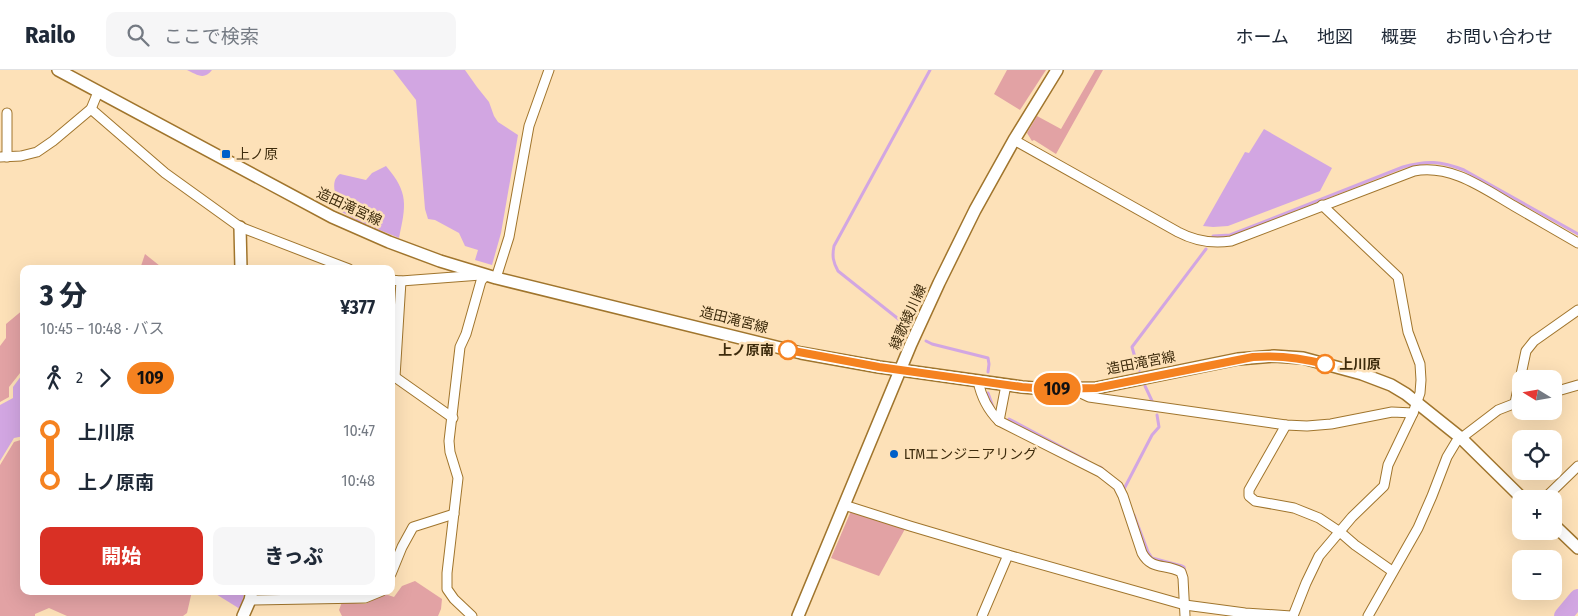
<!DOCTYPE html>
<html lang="ja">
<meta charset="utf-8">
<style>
:root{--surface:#fff;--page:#f6f6f7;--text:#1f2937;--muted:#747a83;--line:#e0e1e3;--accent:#d93025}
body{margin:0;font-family:"Fira Sans Condensed","Noto Sans JP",sans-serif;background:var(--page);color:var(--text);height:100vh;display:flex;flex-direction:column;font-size:19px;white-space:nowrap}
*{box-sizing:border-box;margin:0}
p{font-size:16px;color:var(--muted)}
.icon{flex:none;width:28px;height:28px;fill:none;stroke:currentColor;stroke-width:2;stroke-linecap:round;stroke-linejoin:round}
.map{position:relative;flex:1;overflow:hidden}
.details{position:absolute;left:20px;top:195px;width:375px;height:330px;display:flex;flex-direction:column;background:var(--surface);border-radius:10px;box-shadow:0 5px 20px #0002}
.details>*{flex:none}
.badge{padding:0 10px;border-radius:16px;font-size:18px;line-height:32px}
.needle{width:32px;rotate:281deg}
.fabs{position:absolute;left:1512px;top:300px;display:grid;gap:10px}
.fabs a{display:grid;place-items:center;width:50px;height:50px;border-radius:10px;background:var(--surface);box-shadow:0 5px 20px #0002;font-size:25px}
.map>.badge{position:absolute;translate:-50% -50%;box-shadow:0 0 0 2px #fff}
.legs{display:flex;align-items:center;gap:8px;height:55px;padding:0 20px;font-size:16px}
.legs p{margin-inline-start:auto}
.summary{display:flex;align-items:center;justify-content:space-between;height:85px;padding:0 20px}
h1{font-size:28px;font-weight:800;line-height:38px}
.primary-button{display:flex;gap:10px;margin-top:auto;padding:10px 20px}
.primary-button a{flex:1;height:58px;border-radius:10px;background:var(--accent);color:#fff;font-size:20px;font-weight:800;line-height:58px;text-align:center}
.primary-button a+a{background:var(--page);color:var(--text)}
ul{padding:0 20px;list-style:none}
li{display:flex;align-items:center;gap:18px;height:50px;font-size:19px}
li i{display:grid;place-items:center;width:8px;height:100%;margin:0 6px;background:currentColor}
li i::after{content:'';width:12px;height:12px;margin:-6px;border:4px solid;border-radius:50%;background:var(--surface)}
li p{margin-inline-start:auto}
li:first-child i{background:linear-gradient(#0000 50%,currentColor 0)}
li:last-child i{background:linear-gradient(currentColor 50%,#0000 0)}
header{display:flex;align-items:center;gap:30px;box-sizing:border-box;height:70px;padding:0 25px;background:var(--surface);border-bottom:1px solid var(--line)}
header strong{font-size:24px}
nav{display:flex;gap:28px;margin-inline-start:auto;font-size:18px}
.search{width:350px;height:45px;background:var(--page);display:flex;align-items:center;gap:12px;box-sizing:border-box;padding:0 18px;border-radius:10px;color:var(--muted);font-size:19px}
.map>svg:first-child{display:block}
.green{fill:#e2a2a4}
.water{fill:#d2a6e2}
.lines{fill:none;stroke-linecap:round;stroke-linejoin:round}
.stream{stroke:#d2a6e2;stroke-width:3}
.river{stroke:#d2a6e2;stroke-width:18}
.street-casing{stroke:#a0752d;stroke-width:11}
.secondary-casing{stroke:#a0752d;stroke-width:14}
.street{stroke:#fff;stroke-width:9}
.secondary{stroke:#fff;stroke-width:11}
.line-1-casing{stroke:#fff;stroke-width:11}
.line-1{stroke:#f58220;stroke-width:8}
.poi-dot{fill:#0160c8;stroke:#fde1b8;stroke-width:2}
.stop-1-dot{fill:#fff;stroke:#f58220;stroke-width:2.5}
.labels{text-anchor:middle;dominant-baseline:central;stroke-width:5;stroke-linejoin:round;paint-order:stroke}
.poi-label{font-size:14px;fill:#3d2b0c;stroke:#fde1b8;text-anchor:start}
.street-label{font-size:14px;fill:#3d2b0c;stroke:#fde1b8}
.stop-label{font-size:14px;font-weight:bold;fill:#3d2b0c;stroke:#fde1b8;text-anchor:end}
</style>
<header>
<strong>Railo</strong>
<div class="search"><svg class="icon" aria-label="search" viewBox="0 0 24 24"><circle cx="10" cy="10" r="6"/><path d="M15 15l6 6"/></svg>ここで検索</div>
<nav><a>ホーム</a><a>地図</a><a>概要</a><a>お問い合わせ</a></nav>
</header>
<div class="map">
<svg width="1578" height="546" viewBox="0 0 1578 546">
<rect width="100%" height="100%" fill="#fde1b8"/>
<g class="green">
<polygon points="1007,0 1046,0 1020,40 994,24"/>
<polygon points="1095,0 1103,0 1056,84 1034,70 1032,71 1027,63 1037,46 1061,59"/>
<polygon points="145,184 160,196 158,199 140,199"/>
<polygon points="24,239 24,298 9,317 9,327 0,332 0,276 6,268 6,254"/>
<polygon points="24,369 24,521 192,521 187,543 183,546 67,546 49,538 35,544 35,546 0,546 0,395 14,372"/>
<polygon points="851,441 905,459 879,506 831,488"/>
<polygon points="415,511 442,529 441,539 438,546 342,546 339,540 342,532 365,534 385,524 394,527 402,516"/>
</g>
<g class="water">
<path d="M187,0H212C204,11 196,4 187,0Z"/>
<polygon points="393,0 465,0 477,17 489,32 494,46 498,52 518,65 501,163 492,195 475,190 478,180 465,176 459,163 435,150 428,149 425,139 416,30"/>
<polygon points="1264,59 1332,98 1320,121 1228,156 1213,157 1203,156 1245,82 1249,83"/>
<path d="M386,96C409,123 406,135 399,168L358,151L340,141C338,129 328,112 340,104L366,110L372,103Z"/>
<polygon points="24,302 24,366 14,368 0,391 0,335 13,328 13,317"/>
<polygon points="211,521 245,521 240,539"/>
</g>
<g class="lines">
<g class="stream">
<path d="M1213,166L1230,165L1403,97C1427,90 1441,91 1464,100L1578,164"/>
<path d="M911,259L838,201C833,192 832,186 834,176L930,0"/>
<polyline points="926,271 932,274 988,288 989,294 988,302"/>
<polyline points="1139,301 1132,277 1206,179"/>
<polyline points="1145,316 1153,333"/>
<polyline points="988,323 994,340"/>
<polyline points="1009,349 1086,390"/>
<polyline points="1100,397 1120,414"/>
<polyline points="1124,419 1152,365 1159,357 1157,345"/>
<polyline points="1134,445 1148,482 1152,488 1182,496 1184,497 1185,503"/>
</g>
<polyline class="river" points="1563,546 1578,528"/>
<g class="street-casing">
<g id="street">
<polyline points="91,39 165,103 240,157 349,199"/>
<polyline points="7,43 7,87"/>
<path d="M1014,70L1178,162C1195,171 1212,174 1231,171L1414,101C1451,94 1483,118 1514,136C1535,148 1557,161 1578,173"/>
<polyline points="0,87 21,86 37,82 53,71 91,39 98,22"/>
<polyline points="496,208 509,167 529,56 549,0"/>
<polyline points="391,210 401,211 481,205"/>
<polyline points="392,305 453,348"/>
<polyline points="395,307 401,211"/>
<path d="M978,311C981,326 988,340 999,351L1100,402L1118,416L1123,426L1142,483C1152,501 1165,493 1181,502L1183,508L1185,546"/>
<polyline points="1072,319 1089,327 1286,355 1307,356 1331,354 1392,342 1413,343 1420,323 1421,310 1420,294 1408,262 1398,207 1322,135"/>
<polyline points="1554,322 1578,315"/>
<polyline points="1515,333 1526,281 1534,271 1578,240"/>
<polyline points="999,351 1006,315"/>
<polyline points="1286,355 1249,420 1249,426 1255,431 1294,438 1319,448 1340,462 1355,475 1392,501"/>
<polyline points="1544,429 1578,396"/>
<polyline points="844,435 910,456 1008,485 982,546"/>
<polyline points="1008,485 1185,535 1245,543 1291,546"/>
<polyline points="391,504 402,477 413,457 454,444"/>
<polyline points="250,530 365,528 382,521"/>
<polyline points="472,546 454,529 447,519 447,503 458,408 450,382 449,371 460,277 466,264 481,211 486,205"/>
<polyline points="1293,546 1306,513 1319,486 1352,447 1384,416 1388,395 1413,343"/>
<polyline points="1368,546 1418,458 1432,426 1447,387 1456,372 1498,340 1521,331"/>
</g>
</g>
<g class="secondary-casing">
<g id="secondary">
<polyline points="58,0 332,147 389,172 440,191 496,208 801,283 879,297 1022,317 1047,319 1096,318 1238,289 1274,286 1303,288 1362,304 1391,315 1406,324 1461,368 1523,429"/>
<polyline points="240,157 241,199"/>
<polyline points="1554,455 1578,478"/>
<polyline points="243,546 250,530 252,521"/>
<polyline points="798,546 911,274 939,213 975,140 1014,70 1057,0"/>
</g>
</g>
<use href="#street" class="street"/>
<use href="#secondary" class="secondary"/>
</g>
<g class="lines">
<g class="line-1-casing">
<path id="line-1" d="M788,280L879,297L1022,317L1047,319L1096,318L1253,287C1278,285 1301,288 1325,294"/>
</g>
<use href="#line-1" class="line-1"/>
</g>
<g class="poi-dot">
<rect x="221" y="79" width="10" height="10" rx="2.5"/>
<circle cx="894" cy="384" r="5"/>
</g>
<g class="stop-1-dot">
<circle cx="788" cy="280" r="9"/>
<circle cx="1325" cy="294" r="9"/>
</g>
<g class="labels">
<g class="poi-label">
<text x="236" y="84">上ノ原</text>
<text x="904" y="384">LTMエンジニアリング</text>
</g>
<g class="street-label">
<text transform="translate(349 137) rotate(25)">造田滝宮線</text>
<text transform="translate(908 247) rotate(-66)">綾歌綾川線</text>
<text transform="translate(734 250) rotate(14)">造田滝宮線</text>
<text transform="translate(1141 293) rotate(-11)">造田滝宮線</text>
</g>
<g class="stop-label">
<text x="774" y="280">上ノ原南</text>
<text x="1339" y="294" text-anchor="start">上川原</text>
</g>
</g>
</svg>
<div class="fabs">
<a><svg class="needle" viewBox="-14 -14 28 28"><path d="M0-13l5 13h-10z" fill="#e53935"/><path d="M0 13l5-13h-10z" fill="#747a83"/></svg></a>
<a><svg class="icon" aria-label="locate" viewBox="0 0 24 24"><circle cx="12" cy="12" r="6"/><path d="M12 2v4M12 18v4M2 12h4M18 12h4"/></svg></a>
<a>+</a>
<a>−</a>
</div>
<b class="badge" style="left:1057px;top:319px;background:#f58220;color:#111">109</b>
<section class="details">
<div class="summary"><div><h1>3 分</h1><p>10:45 – 10:48 · バス</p></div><b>¥377</b></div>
<div class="legs"><svg class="icon" aria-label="walk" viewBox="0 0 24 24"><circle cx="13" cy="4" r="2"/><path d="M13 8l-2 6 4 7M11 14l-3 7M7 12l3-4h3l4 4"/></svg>2<svg class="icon" aria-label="forward" viewBox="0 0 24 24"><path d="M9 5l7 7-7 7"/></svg><b class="badge" style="background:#f58220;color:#111">109</b></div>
<ul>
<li><i style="color:#f58220"></i><b>上川原</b><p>10:47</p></li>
<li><i style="color:#f58220"></i><b>上ノ原南</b><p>10:48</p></li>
</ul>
<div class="primary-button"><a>開始</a><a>きっぷ</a></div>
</section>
</div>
